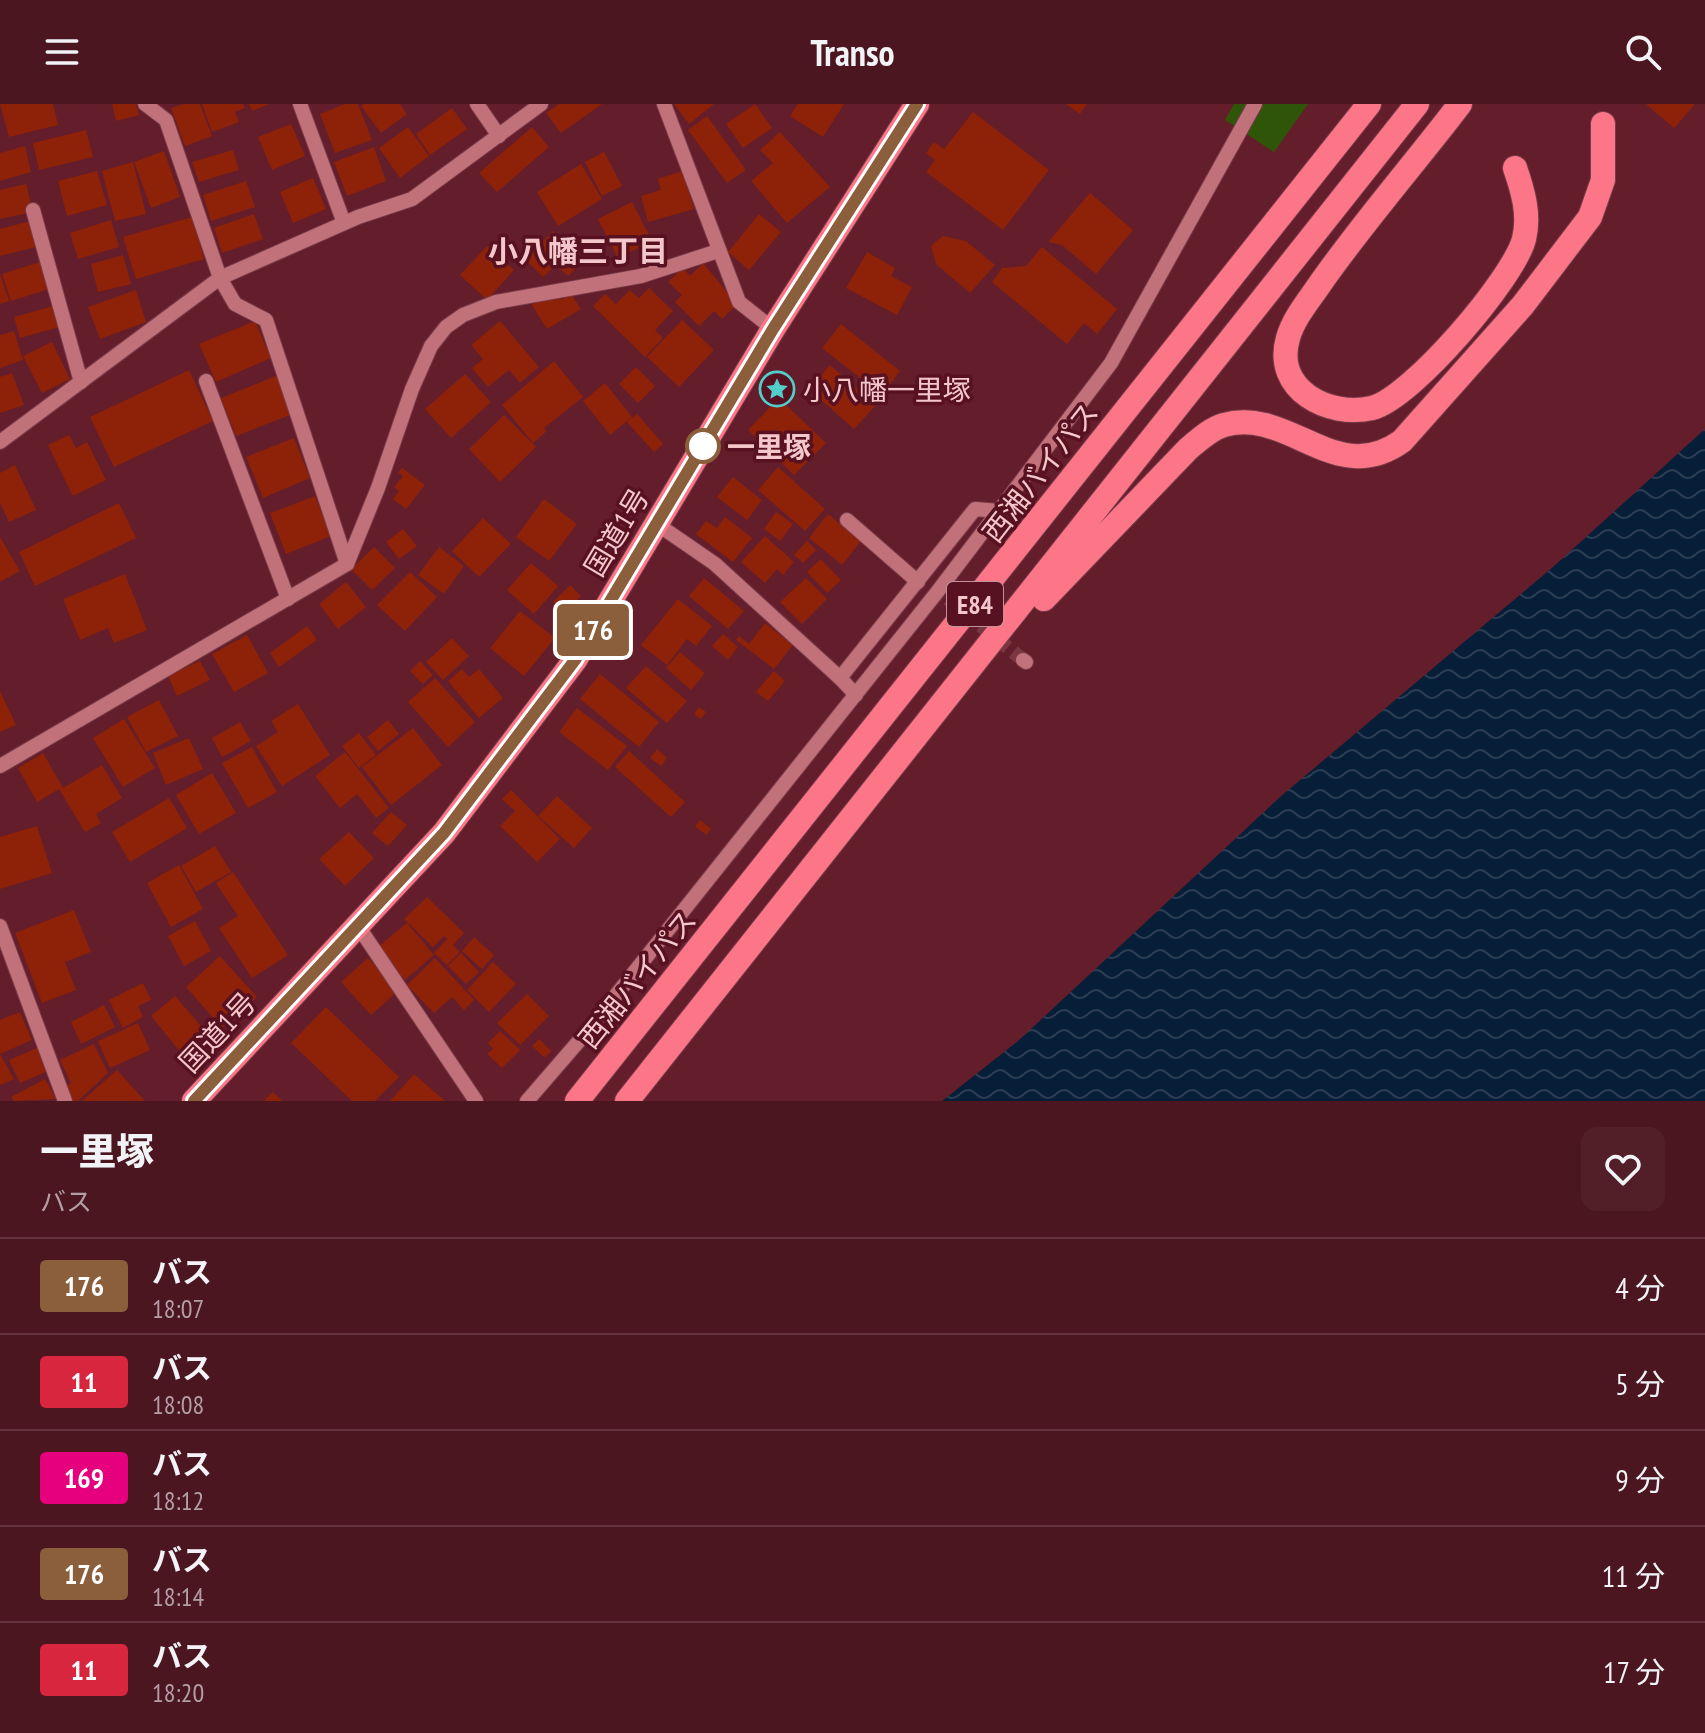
<!DOCTYPE html>
<html lang="ja">
<meta charset="utf-8">
<style>
:root{--surface:#4b1620;--page:#521f29;--text:#f1f3f6;--muted:#b29fa5;--line:#62353e}
body{margin:0;font-family:"PT Sans Narrow","Noto Sans JP",sans-serif;background:var(--page);color:var(--text);height:100vh;display:flex;flex-direction:column;font-size:30px;white-space:nowrap}
*{box-sizing:border-box;margin:0}
p{font-size:26px;color:var(--muted)}
.icon{flex:none;width:44px;height:44px;fill:none;stroke:currentColor;stroke-width:2;stroke-linecap:round;stroke-linejoin:round}
.map{position:relative;height:997px;overflow:hidden}
.drawer{display:flex;flex-direction:column;background:var(--surface);flex:1}
.drawer>*{flex:none}
.badge{padding:0 16px;border-radius:6px;font-size:28px;line-height:52px}
.map>.badge{position:absolute;translate:-50% -50%;box-shadow:0 0 0 4px #fff}
.round{display:grid;place-items:center;flex:none;width:84px;height:84px;border-radius:16px;background:var(--page)}
.summary{display:flex;align-items:center;justify-content:space-between;height:136px;padding:0 40px}
h1{font-size:38px;font-weight:800;line-height:60px}
ul{padding:0;list-style:none}
li{display:flex;align-items:center;gap:24px;height:96px;padding:0 40px;border-top:2px solid var(--line)}
li div{flex:1}
li b{display:block;font-size:30px}
li em{font-style:normal}
li .badge{min-width:88px;font-weight:700;text-align:center}
header{display:flex;justify-content:space-between;align-items:center;height:104px;padding:0 40px;background:var(--surface);font-size:36px;font-weight:800}
.map>svg:first-child{display:block}
.green{fill:#2f5509}
.water{fill:url(#water-waves)}
.building{fill:#8d2209}
.lines{fill:none;stroke-linecap:round;stroke-linejoin:round}
.minor-tunnel{stroke:#7a3742;stroke-width:14;stroke-dasharray:14 7;stroke-linecap:butt}
.minor-casing{stroke:#7a3c4a;stroke-width:16}
.highway-casing{stroke:#7a3c4a;stroke-width:26}
.minor{stroke:#c17179;stroke-width:14}
.highway{stroke:#fc7688;stroke-width:24}
.line-casing{stroke:#fff;stroke-width:18}
.line{stroke:#8b5e3c;stroke-width:12}
.stop-dot{fill:#fff;stroke:#8b5e3c;stroke-width:4}
.labels{text-anchor:middle;dominant-baseline:central;stroke-width:7;stroke-linejoin:round;paint-order:stroke}
.shield{fill:#581120;stroke:#c59198;stroke-width:2}
.shield-label{font-size:26px;font-weight:bold;fill:#f4c8cb}
.poi-label{font-size:28px;fill:#f4c8cb;stroke:#581120;text-anchor:start}
.stop-label{font-size:28px;font-weight:bold;fill:#f4c8cb;stroke:#581120;text-anchor:start}
.street-label{font-size:28px;fill:#f4c8cb;stroke:#581120}
.neighbourhood-label{font-size:30px;font-weight:bold;fill:#f4c8cb;stroke:#581120}
</style>
<header><svg class="icon" aria-label="menu" viewBox="0 0 24 24"><path d="M4 6h16M4 12h16M4 18h16"/></svg>Transo<svg class="icon" aria-label="search" viewBox="0 0 24 24"><circle cx="10" cy="10" r="6"/><path d="M15 15l6 6"/></svg></header>
<div class="map">
<svg width="1705" height="997" viewBox="0 0 1705 997">
<defs>
<pattern id="water-waves" width="16" height="10" patternUnits="userSpaceOnUse" patternTransform="scale(2)"><rect width="16" height="10" fill="#071e38"/><path d="M0 5q4-4 8 0t8 0" fill="none" stroke="#2c3d53"/></pattern>
</defs>
<rect width="100%" height="100%" fill="#641d2a"/>
<polygon class="green" points="1234,0 1308,0 1274,48 1225,16"/>
<polygon class="water" points="1705,325 1705,997 942,997 1018,937 1280,693 1553,463"/>
<g class="building">
<polygon points="0,0 53,0 58,21 9,33"/>
<polygon points="112,0 136,0 139,11 116,17"/>
<polygon points="184,0 200,0 212,32 185,42 171,4"/>
<polygon points="202,0 243,0 245,4 235,8 239,18 212,28"/>
<polygon points="249,0 269,0 252,7"/>
<polygon points="345,0 358,0 372,36 335,49 320,10"/>
<polygon points="364,0 400,0 407,10 381,29 361,2"/>
<polygon points="559,0 602,0 561,29 546,9"/>
<polygon points="674,0 714,0 689,20"/>
<polygon points="755,0 772,24 743,44 726,20"/>
<polygon points="798,0 844,0 823,33 790,12"/>
<polygon points="1066,0 1087,0 1080,10"/>
<polygon points="1646,0 1695,0 1674,24"/>
<polygon points="452,4 467,25 430,51 416,30"/>
<polygon points="973,8 1049,66 1003,126 926,68 935,56 926,49 934,38 944,45"/>
<polygon points="707,12 746,66 727,79 688,26"/>
<polygon points="291,20 305,52 272,66 258,33"/>
<polygon points="408,23 429,52 400,74 379,44"/>
<polygon points="532,23 549,43 497,88 479,69"/>
<polygon points="86,26 93,53 39,66 33,39"/>
<polygon points="780,28 830,83 787,119 751,77 773,59 760,46"/>
<polygon points="25,42 31,68 0,77 0,49"/>
<polygon points="374,43 386,77 347,92 334,58"/>
<polygon points="233,46 239,66 199,78 192,58"/>
<polygon points="164,47 180,93 151,104 134,58"/>
<polygon points="604,48 622,82 602,92 585,58"/>
<polygon points="133,58 146,110 115,117 102,67"/>
<polygon points="581,60 602,95 558,122 537,88"/>
<polygon points="97,67 107,101 67,112 58,77"/>
<polygon points="682,67 694,105 648,118 641,92 661,86 658,75"/>
<polygon points="313,74 326,105 293,119 280,88"/>
<polygon points="246,77 255,103 211,117 203,91"/>
<polygon points="26,80 33,108 0,115 0,86"/>
<polygon points="1090,89 1133,126 1096,170 1062,141 1048,138"/>
<polygon points="632,98 652,137 618,154 598,115"/>
<polygon points="254,110 263,135 222,149 214,124"/>
<polygon points="759,110 781,128 749,166 728,148"/>
<polygon points="192,113 204,155 136,175 123,133"/>
<polygon points="34,116 40,142 0,152 0,125"/>
<polygon points="111,116 119,143 78,155 70,129"/>
<polygon points="553,127 583,157 568,172 556,161 543,173 525,155"/>
<polygon points="943,132 966,137 995,161 970,189 936,160 931,142"/>
<polygon points="487,142 514,166 487,196 460,171"/>
<polygon points="1042,143 1117,205 1097,230 1084,219 1067,240 992,178 1002,164 1026,162"/>
<polygon points="867,148 895,164 891,172 912,183 897,211 846,184"/>
<polygon points="123,151 131,180 98,188 91,160"/>
<polygon points="44,157 53,184 11,197 2,170"/>
<polygon points="703,159 737,200 722,215 714,207 699,222 675,198 682,191 668,178 683,164 690,172"/>
<polygon points="0,170 9,197 0,200"/>
<polygon points="649,184 673,207 655,226 663,234 645,253 593,202 605,190 616,200 630,186 639,194"/>
<polygon points="136,186 146,218 100,235 88,203"/>
<polygon points="556,187 561,196 571,190 581,205 547,225 532,201"/>
<polygon points="57,201 63,222 20,234 14,213"/>
<polygon points="682,216 714,246 679,283 647,253"/>
<polygon points="255,217 271,254 216,278 199,240"/>
<polygon points="500,217 539,263 520,279 509,266 488,283 472,264 483,255 471,241"/>
<polygon points="841,220 900,267 882,291 822,244"/>
<polygon points="14,227 23,256 0,264 0,231"/>
<polygon points="52,238 70,275 42,289 23,252"/>
<polygon points="554,257 583,293 544,324 547,327 533,339 502,301"/>
<polygon points="830,261 876,301 854,325 809,285"/>
<polygon points="636,263 655,282 638,299 619,280"/>
<polygon points="189,266 213,317 114,363 90,313"/>
<polygon points="12,269 24,301 0,309 0,273"/>
<polygon points="465,270 491,298 451,334 425,305"/>
<polygon points="278,271 293,310 236,332 221,294"/>
<polygon points="605,279 632,313 610,331 583,297"/>
<polygon points="779,294 826,339 794,371 748,326"/>
<polygon points="637,310 663,340 654,348 627,318"/>
<polygon points="504,311 536,343 500,378 469,345"/>
<polygon points="69,331 76,344 87,338 106,376 73,392 48,341"/>
<polygon points="294,334 310,374 263,394 246,353"/>
<polygon points="15,361 36,406 9,418 0,399 0,369"/>
<polygon points="778,363 825,405 805,427 758,386"/>
<polygon points="402,364 425,381 406,405 393,395 399,387 394,383 403,372 398,369"/>
<polygon points="733,373 762,396 747,416 717,393"/>
<polygon points="315,392 331,432 286,450 270,409"/>
<polygon points="544,395 577,420 549,457 516,433"/>
<polygon points="119,399 136,434 35,482 19,448"/>
<polygon points="776,408 793,420 780,437 764,425"/>
<polygon points="828,410 861,437 842,461 809,434"/>
<polygon points="725,413 752,434 733,458 696,430 706,417 717,424"/>
<polygon points="483,414 511,440 479,473 452,447"/>
<polygon points="403,425 417,442 399,455 386,438"/>
<polygon points="765,432 794,458 783,471 777,465 765,479 741,458"/>
<polygon points="0,433 20,467 0,478"/>
<polygon points="807,437 816,446 803,459 794,451"/>
<polygon points="374,443 395,464 372,486 351,465"/>
<polygon points="439,443 464,462 444,490 418,471"/>
<polygon points="821,455 841,476 827,489 807,468"/>
<polygon points="531,459 558,482 534,510 507,486"/>
<polygon points="410,468 437,493 405,527 377,501"/>
<polygon points="125,470 147,526 114,539 108,524 80,536 63,495"/>
<polygon points="704,474 744,507 728,525 689,492"/>
<polygon points="806,474 827,495 802,520 780,498"/>
<polygon points="346,478 366,503 338,525 319,500"/>
<polygon points="570,481 581,492 564,509 553,498"/>
<polygon points="678,495 712,522 696,542 687,535 667,561 641,541"/>
<polygon points="520,507 555,534 524,572 490,544"/>
<polygon points="765,519 793,541 774,565 736,536 739,532 749,540"/>
<polygon points="307,522 317,536 279,563 270,549"/>
<polygon points="723,530 738,543 728,556 712,542"/>
<polygon points="247,531 268,569 234,588 212,550"/>
<polygon points="452,534 469,552 443,576 426,558"/>
<polygon points="680,548 705,569 691,586 666,564"/>
<polygon points="200,557 210,576 177,592 168,572"/>
<polygon points="420,557 433,571 423,580 410,567"/>
<polygon points="646,562 687,597 667,619 626,584"/>
<polygon points="462,565 469,573 479,565 503,594 479,614 448,577"/>
<polygon points="774,567 785,577 768,597 756,588"/>
<polygon points="600,570 659,618 639,643 580,595"/>
<polygon points="435,574 475,618 448,643 408,598"/>
<polygon points="0,587 16,621 0,628"/>
<polygon points="159,596 178,632 146,648 127,613"/>
<polygon points="298,600 330,651 282,682 256,642 278,628 271,617"/>
<polygon points="699,603 706,608 701,615 694,610"/>
<polygon points="577,604 627,642 608,666 559,628"/>
<polygon points="124,615 155,664 123,683 93,634"/>
<polygon points="388,616 399,630 378,647 367,633"/>
<polygon points="240,618 251,637 222,653 212,634"/>
<polygon points="413,624 442,661 391,701 362,663"/>
<polygon points="359,629 376,651 359,664 342,642"/>
<polygon points="189,634 203,665 166,681 153,649"/>
<polygon points="252,643 277,688 248,704 222,659"/>
<polygon points="657,645 667,654 661,662 650,654"/>
<polygon points="629,647 685,698 671,713 615,663"/>
<polygon points="345,648 389,704 376,714 357,690 340,704 315,672"/>
<polygon points="43,649 63,684 102,661 122,694 96,710 101,719 85,728 59,685 37,698 18,664"/>
<polygon points="212,669 236,709 199,730 176,691"/>
<polygon points="511,686 560,735 537,758 500,722 515,707 502,695"/>
<polygon points="557,692 592,724 574,744 538,712"/>
<polygon points="169,694 187,724 130,758 112,728"/>
<polygon points="391,708 407,721 388,742 372,729"/>
<polygon points="700,716 711,725 706,731 695,722"/>
<polygon points="37,722 52,769 0,785 0,733"/>
<polygon points="349,728 374,754 345,782 319,755"/>
<polygon points="215,742 231,768 196,788 181,762"/>
<polygon points="179,761 203,805 171,823 147,779"/>
<polygon points="233,768 288,851 252,874 219,824 238,812 216,779"/>
<polygon points="427,793 464,829 453,841 460,848 447,861 434,849 447,835 444,832 433,843 404,815"/>
<polygon points="74,806 91,848 65,858 76,886 42,899 15,829"/>
<polygon points="195,817 211,847 184,862 168,832"/>
<polygon points="407,819 434,851 405,876 377,844"/>
<polygon points="474,833 494,851 482,865 462,847"/>
<polygon points="461,849 479,868 466,880 448,862"/>
<polygon points="220,852 257,893 222,924 186,883"/>
<polygon points="368,854 398,887 371,911 341,878"/>
<polygon points="435,854 474,896 464,906 452,893 434,909 407,881"/>
<polygon points="493,858 516,880 489,908 467,886"/>
<polygon points="143,879 151,896 138,902 143,913 123,924 109,896"/>
<polygon points="527,890 549,912 520,941 497,919"/>
<polygon points="175,892 208,930 183,951 151,912"/>
<polygon points="104,901 115,923 81,940 71,918"/>
<polygon points="326,903 399,973 375,997 352,997 291,939"/>
<polygon points="20,908 32,936 0,950 14,975 0,981 0,916"/>
<polygon points="138,919 150,946 110,964 98,937"/>
<polygon points="500,927 520,946 502,964 487,950 493,945 488,939"/>
<polygon points="539,935 551,947 545,954 532,942"/>
<polygon points="94,940 108,969 78,997 71,997 64,985 71,979 60,956"/>
<polygon points="37,944 48,967 20,979 9,956"/>
<polygon points="117,966 145,997 82,997"/>
<polygon points="414,970 445,997 390,997"/>
<polygon points="45,975 56,995 14,997 11,993"/>
<polygon points="273,988 282,997 264,997"/>
</g>
<g class="lines">
<polyline class="minor-tunnel" points="948,495 1023,556"/>
<g class="minor-casing">
<g id="minor">
<polyline points="145,0 166,16 220,174 235,200 266,216 347,460"/>
<polyline points="300,0 344,119"/>
<polyline points="477,0 499,32"/>
<polyline points="664,0 739,198 773,225"/>
<polyline points="33,106 81,278"/>
<polyline points="206,277 288,495"/>
<polyline points="0,338 220,174 358,113 412,95 541,0"/>
<polyline points="847,416 918,478"/>
<polyline points="657,420 715,460 840,574"/>
<polyline points="1023,556 1026,558"/>
<polyline points="856,591 840,574 975,405 999,407"/>
<polyline points="0,662 347,460 378,384 412,285 431,242 446,223 463,211 496,198 641,172 718,147"/>
<polyline points="0,822 65,997"/>
<polyline points="358,822 476,997"/>
<polyline points="527,997 585,930 938,487 1111,259 1255,0"/>
</g>
</g>
<g class="highway-casing">
<g id="highway">
<path d="M1460,0C1415,59 1365,116 1322,177C1310,195 1294,213 1288,234C1273,286 1329,314 1372,304C1412,294 1514,174 1524,135C1530,111 1523,87 1515,64"/>
<path d="M1044,495L1188,345C1199,336 1210,325 1224,321C1288,302 1336,385 1402,337L1523,201L1590,113L1603,76V20"/>
<polyline points="194,997 444,729 575,556 773,225 917,0"/>
<polyline points="577,997 1369,0"/>
<polyline points="627,997 1417,0"/>
</g>
</g>
<use href="#minor" class="minor"/>
<use href="#highway" class="highway"/>
</g>
<g class="lines">
<g class="line-casing">
<polyline id="line" points="194,997 444,729 575,556 773,225 917,0"/>
</g>
<use href="#line" class="line"/>
</g>
<defs>
<g id="sight-ring" transform="scale(1.8)"><circle r="9.5" fill="#581120" stroke="#53cdcb" stroke-width="1.5"/><path d="M0-6L1.8-2.2L6-1.7L2.9 1.2L3.7 5.4L0 3.3L-3.7 5.4L-2.9 1.2L-6-1.7L-1.8-2.2Z" fill="#53cdcb"/></g>
</defs>
<g fill-rule="evenodd">
<use href="#sight-ring" x="777" y="285"/>
</g>
<circle class="stop-dot" cx="703" cy="342" r="16"/>
<g class="labels">
<rect class="shield" x="947" y="478" width="56" height="44" rx="6"/>
<g class="shield-label">
<text x="975" y="500">E84</text>
</g>
<g class="poi-label">
<text x="803" y="285">小八幡一里塚</text>
</g>
<g class="stop-label">
<text x="727" y="342">一里塚</text>
</g>
<g class="street-label">
<text transform="translate(1040 368) rotate(-52)">西湘バイパス</text>
<text transform="translate(616 428) rotate(-59)">国道1号</text>
<text transform="translate(637 875) rotate(-51)">西湘バイパス</text>
<text transform="translate(217 928) rotate(-47)">国道1号</text>
</g>
<g class="neighbourhood-label">
<text x="578" y="146">小八幡三丁目</text>
</g>
</g>
</svg>
<b class="badge" style="left:593px;top:526px;background:#8b5e3c;color:#fff">176</b>
</div>
<section class="drawer">
<div class="summary"><div><h1>一里塚</h1><p>バス</p></div><a class="round"><svg class="icon" aria-label="heart" viewBox="0 0 24 24"><path d="M12 20l-8-8c-3-5 5-10 8-4 3-6 11-1 8 4z"/></svg></a></div>
<ul>
<li><span class="badge" style="background:#8b5e3c;color:#fff">176</span><div><b>バス</b><p>18:07</p></div><em>4 分</em></li>
<li><span class="badge" style="background:#d7263d;color:#fff">11</span><div><b>バス</b><p>18:08</p></div><em>5 分</em></li>
<li><span class="badge" style="background:#e6007e;color:#fff">169</span><div><b>バス</b><p>18:12</p></div><em>9 分</em></li>
<li><span class="badge" style="background:#8b5e3c;color:#fff">176</span><div><b>バス</b><p>18:14</p></div><em>11 分</em></li>
<li><span class="badge" style="background:#d7263d;color:#fff">11</span><div><b>バス</b><p>18:20</p></div><em>17 分</em></li>
</ul>
</section>
